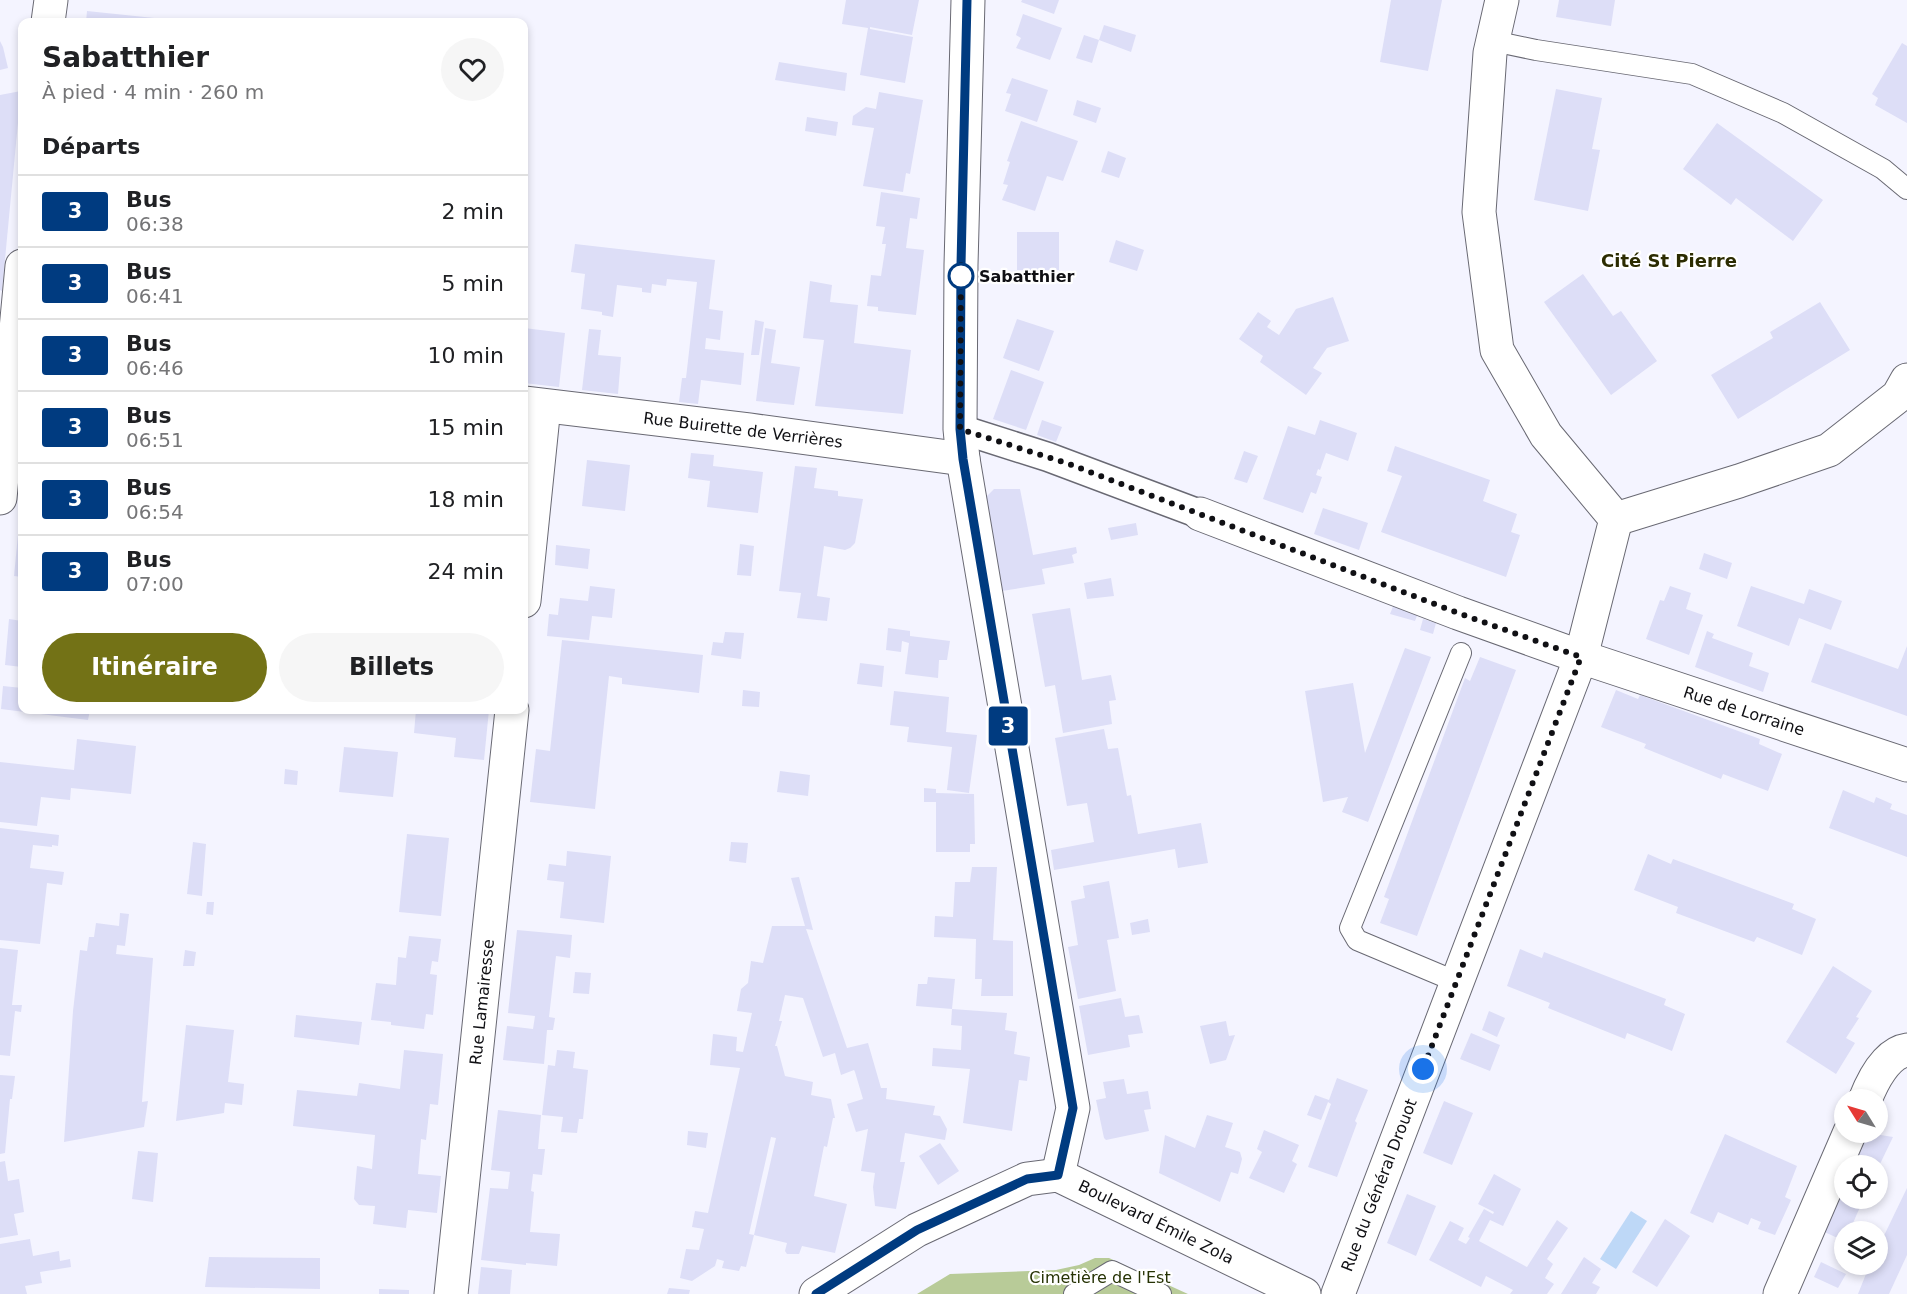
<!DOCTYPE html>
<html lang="fr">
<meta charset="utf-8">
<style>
:root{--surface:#fff;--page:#f6f6f6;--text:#202124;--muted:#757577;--line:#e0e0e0;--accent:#737216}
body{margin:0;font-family:"DejaVu Sans",sans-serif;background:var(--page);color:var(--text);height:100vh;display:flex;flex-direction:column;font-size:22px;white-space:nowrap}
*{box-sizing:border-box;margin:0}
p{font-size:20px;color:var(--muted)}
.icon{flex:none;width:33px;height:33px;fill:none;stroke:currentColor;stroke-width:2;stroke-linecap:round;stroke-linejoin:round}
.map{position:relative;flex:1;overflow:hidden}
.side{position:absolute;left:18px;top:18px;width:510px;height:696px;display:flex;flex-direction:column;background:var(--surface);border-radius:12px;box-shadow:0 3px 9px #0003}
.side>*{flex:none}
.badge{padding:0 12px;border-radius:4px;font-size:21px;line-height:39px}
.needle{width:39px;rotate:307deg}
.controls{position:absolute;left:1834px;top:1089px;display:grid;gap:12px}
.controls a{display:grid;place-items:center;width:54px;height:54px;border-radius:50%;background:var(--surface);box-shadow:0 3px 9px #0003;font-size:30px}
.you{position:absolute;width:30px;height:30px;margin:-15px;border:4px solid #fff;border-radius:50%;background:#1a73e8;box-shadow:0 0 0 9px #1a73e833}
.map>.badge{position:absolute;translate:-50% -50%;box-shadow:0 0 0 3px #fff}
h2{padding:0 24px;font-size:22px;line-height:54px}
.round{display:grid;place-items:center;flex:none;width:63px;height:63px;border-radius:32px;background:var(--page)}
.head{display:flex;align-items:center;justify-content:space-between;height:102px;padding:0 24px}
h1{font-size:28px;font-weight:700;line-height:45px}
.primary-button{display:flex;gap:12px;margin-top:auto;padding:12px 24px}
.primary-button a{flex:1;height:69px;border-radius:36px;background:var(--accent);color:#fff;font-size:24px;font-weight:700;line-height:69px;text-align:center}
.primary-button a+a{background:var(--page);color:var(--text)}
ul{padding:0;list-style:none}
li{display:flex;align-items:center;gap:18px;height:72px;padding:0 24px;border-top:2px solid var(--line)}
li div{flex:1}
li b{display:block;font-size:22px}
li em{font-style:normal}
li .badge{min-width:66px;font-weight:700;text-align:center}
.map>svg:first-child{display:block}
.green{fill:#b8cb98}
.water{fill:#bed8f7}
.building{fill:#dddef7;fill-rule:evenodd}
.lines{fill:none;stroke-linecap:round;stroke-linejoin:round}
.service-casing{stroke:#696973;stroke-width:22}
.pedestrian-casing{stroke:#696973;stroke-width:31}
.minor-casing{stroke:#696973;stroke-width:35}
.service{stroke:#fff;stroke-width:20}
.pedestrian{stroke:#fff;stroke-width:28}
.minor{stroke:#fff;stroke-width:33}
.line-casing{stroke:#fff;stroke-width:14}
.line{stroke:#003b80;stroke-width:9}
.walk{stroke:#101014;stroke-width:6;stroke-dasharray:0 10.8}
.stop-dot{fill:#fff;stroke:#003b80;stroke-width:3}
.labels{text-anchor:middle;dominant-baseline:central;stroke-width:4.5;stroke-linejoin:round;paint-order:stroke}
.stop-label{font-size:16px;font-weight:bold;fill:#101014;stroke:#fff;text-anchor:start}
.street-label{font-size:16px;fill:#101014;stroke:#fff}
.park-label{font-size:16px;fill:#263304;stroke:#fff}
.neighbourhood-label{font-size:18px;font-weight:bold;fill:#2c2c01;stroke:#fff}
</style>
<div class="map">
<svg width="1907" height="1294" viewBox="0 0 1907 1294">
<rect width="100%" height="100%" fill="#f4f4ff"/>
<polygon class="green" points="1095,1258 1109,1258 1188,1294 917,1294 950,1274 1056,1270 1079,1265"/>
<polygon class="water" points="1631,1211 1647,1221 1616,1269 1600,1259"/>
<g class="building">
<polygon points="846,0 919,0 912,35 870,27 870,29 913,37 905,83 860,75 868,28 842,24"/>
<polygon points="1022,0 1059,0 1054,14 1021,2"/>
<polygon points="1391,0 1442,0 1428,71 1380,62"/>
<polygon points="1559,0 1615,0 1611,26 1556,17"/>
<polygon points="87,11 183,21 183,22 86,22"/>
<polygon points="1023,14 1062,28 1050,60 1016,48 1021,38 1016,35"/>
<polygon points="1104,25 1136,35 1131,52 1099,40"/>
<polygon points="1084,35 1099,40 1092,63 1076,58"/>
<polygon points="0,41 3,47 8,68 0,70"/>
<polygon points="1902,43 1907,46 1907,123 1875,105 1878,98 1872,94"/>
<polygon points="779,62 847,73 845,91 775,80"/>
<polygon points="1012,78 1048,90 1037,122 1005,111 1011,94 1006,93"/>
<polygon points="1556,89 1602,98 1592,149 1600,150 1588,211 1534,200"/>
<polygon points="21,91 2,291 0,290 0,95"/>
<polygon points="879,92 923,100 910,174 906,173 903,192 863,186 874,128 852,125 853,116 866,107 876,109"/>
<polygon points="1077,100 1101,108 1096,123 1073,115"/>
<polygon points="807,117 838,122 836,136 805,131"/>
<polygon points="1021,121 1078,141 1063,181 1047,176 1035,211 1002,200 1008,185 1003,184 1010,162 1007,161"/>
<polygon points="1717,123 1823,200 1793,241 1736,198 1731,205 1683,169"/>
<polygon points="1108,151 1126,158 1119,178 1101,172"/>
<polygon points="881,192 920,198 917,219 910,218 906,248 924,250 916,315 878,311 878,307 867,306 871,275 881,276 886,244 882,244 885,227 876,226"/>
<rect x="1017" y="232" width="42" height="38"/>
<polygon points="1116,240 1144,250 1137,271 1109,262"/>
<polygon points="575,244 715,260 709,309 723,311 720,340 706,338 705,349 744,353 741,385 701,380 698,404 679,402 682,378 686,378 697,282 667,279 666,286 652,284 651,293 642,292 642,288 617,285 613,317 602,315 602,312 581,309 585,274 571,272"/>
<polygon points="1583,274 1613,316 1621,311 1657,361 1611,395 1544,302"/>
<polygon points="810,281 832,285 830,302 858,305 854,343 911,350 903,414 815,406 824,340 803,338"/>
<polygon points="1333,297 1349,341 1327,348 1313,368 1322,373 1306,395 1260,362 1263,356 1239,339 1258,312 1271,321 1267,327 1279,335 1296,309"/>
<polygon points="1820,302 1850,350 1738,419 1711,375 1773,338 1770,332"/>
<polygon points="1017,319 1054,331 1039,371 1003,358"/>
<polygon points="755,320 764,322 759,355 751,355"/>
<polygon points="524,328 565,333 559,387 524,383"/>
<polygon points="765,328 776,330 771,363 800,367 794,405 756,401"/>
<polygon points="589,329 601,330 598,355 621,357 618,394 582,390"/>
<polygon points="1011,370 1044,382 1026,430 993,419"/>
<polygon points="1042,420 1062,427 1056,442 1037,435"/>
<polygon points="1320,420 1357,433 1348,461 1326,453 1320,470 1318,469 1316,475 1322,477 1316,494 1311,492 1303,513 1263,499 1288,426 1315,435"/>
<polygon points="1395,446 1490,480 1483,501 1517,514 1511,532 1520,535 1506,577 1381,532 1402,476 1387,471"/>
<polygon points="1244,451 1258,456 1247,483 1234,479"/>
<polygon points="691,453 714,455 713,466 763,472 758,513 707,507 710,481 688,478"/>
<polygon points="587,460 630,465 625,511 582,506"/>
<polygon points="795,466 817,468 814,488 838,491 838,496 863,499 855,543 850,548 845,550 824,546 817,596 830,598 827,621 797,618 801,593 779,591"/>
<polygon points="994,489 1020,489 1033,555 1076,547 1077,553 1072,555 1074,563 1042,569 1045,584 1002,591 985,498"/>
<polygon points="1323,508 1368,523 1359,550 1314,534"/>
<polygon points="20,514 22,515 22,577 14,576"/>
<polygon points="1136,523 1138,535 1111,540 1108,528"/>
<polygon points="740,544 754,546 751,576 737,575"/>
<polygon points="556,545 590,549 588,569 555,565"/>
<polygon points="1704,553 1732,563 1727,579 1699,569"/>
<polygon points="1111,578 1114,596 1087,599 1084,583"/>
<polygon points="590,586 615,589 612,618 592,616 589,640 547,636 549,614 558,615 560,598 588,601"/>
<polygon points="1670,586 1691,593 1686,609 1703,615 1689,655 1646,639 1660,600 1664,601"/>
<polygon points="1751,586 1804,604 1809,589 1842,601 1831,630 1799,618 1789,646 1737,626"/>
<polygon points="1394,604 1418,613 1415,621 1390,614"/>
<polygon points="1070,608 1082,680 1111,675 1116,700 1109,701 1112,724 1063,733 1055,685 1045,687 1032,614"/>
<polygon points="9,619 22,621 22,667 5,665"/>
<polygon points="1423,619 1436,623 1433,634 1420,630"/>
<polygon points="888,628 910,631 910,636 950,641 947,660 939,660 938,678 905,674 909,643 902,641 901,652 886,650"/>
<polygon points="1707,631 1714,634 1712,638 1753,653 1749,666 1769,673 1763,692 1695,667"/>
<polygon points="725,632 744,633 741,659 711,655 713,642 723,643"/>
<polygon points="562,640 703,655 699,693 622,684 622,678 609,676 595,809 530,802 536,749 550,751"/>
<polygon points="1825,643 1898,669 1907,646 1907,716 1811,682"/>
<polygon points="1405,648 1431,657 1368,822 1342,812 1348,797 1323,802 1305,691 1353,683 1365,753"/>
<polygon points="1480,657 1516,670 1417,936 1380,923 1389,899 1384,897 1465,678 1470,681"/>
<polygon points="860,663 884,666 882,687 857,684"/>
<polygon points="3,686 22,688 22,710 90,710 88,720 1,709"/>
<polygon points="743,690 760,692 759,707 742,706"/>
<polygon points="1616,690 1638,699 1640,695 1760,739 1759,744 1782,754 1768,791 1723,774 1721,779 1644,748 1646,744 1601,727"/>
<polygon points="894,691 949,697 946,732 977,735 969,793 947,790 952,747 907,742 909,727 890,725"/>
<polygon points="416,710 489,710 484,760 454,757 456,738 414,733"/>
<polygon points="1104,729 1108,749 1118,748 1127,796 1131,795 1138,834 1201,823 1208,863 1178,868 1175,849 1054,870 1051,850 1094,842 1087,803 1067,806 1055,738"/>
<polygon points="77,739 136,746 131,794 71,788 70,800 41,797 37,826 0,822 0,762 74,770"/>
<polygon points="344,747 398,752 393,797 339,792"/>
<polygon points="285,769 298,771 297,785 284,784"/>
<polygon points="780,771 810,775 808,796 777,792"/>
<polygon points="924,788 936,789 936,793 974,794 975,844 970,844 970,852 936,852 936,802 924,802"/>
<polygon points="1843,790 1874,803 1876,797 1892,804 1890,809 1907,815 1907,857 1829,828"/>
<polygon points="0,828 59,835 58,846 52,845 52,847 33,845 30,868 64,872 62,885 47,883 40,944 0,940"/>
<polygon points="407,834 449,838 441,916 399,912"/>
<polygon points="193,842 206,844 202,896 187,894"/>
<polygon points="731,842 748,843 746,863 729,861"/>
<polygon points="567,851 611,856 604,923 560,918 564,882 547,880 549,864 566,866"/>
<polygon points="1648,854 1671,864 1673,859 1794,904 1792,909 1816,919 1802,955 1757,937 1754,942 1676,913 1678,907 1634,890"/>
<polygon points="972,867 997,867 993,940 1013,941 1013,996 981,996 982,979 975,979 976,939 934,937 935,916 953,917 955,882 970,882"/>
<path d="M799,877L813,930L806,929L847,1048L868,1043L881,1088H887L886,1099L935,1106L933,1115L940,1116L947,1129L945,1140L905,1133L900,1162H905L896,1209L875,1206L873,1187L875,1173L861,1171L868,1129L856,1132L847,1104L863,1099L855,1072L854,1070L841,1075L835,1053L823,1057L803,998L785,995L779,1021H782L775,1046H777L785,1076L813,1082L811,1095L831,1099L835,1118H833L827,1147L824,1146L814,1196L847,1204L835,1253L802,1246L799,1254H787L785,1251L787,1243L754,1235L746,1267L741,1266L739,1271L722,1268L724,1261L717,1259L715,1266L692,1281L680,1278L686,1249L699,1250L704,1229L692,1227L695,1211L708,1213L740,1068L710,1065L713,1034L737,1037L736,1051L743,1052L752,1013L737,1011L741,989L748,983L751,961L763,963L772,926H805L791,878ZM771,1137L776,1138L754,1235L749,1234Z"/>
<polygon points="1109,881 1119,938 1107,940 1116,991 1078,999 1068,947 1078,945 1071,901 1085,898 1083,886"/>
<polygon points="207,902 214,902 213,915 206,914"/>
<polygon points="120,913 129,914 125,946 117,945 116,954 153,958 142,1102 148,1101 144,1127 64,1142 73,1011 80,950 87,951 89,937 94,937 96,923 119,926"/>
<polygon points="1148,919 1150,932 1132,935 1130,923"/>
<polygon points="517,930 572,935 570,958 556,956 549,1017 555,1018 553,1030 547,1030 544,1064 503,1060 507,1026 533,1029 535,1016 508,1013"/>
<polygon points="409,936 441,939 438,962 432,961 430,974 437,975 433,1015 426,1014 424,1029 391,1025 391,1022 371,1020 376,983 396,985 398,957 406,958"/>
<polygon points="0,948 18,950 12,1005 22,1005 21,1012 15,1011 10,1056 0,1055"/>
<polygon points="1520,949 1542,958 1544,952 1666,999 1664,1005 1685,1014 1672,1051 1627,1033 1625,1039 1548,1008 1550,1003 1507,986"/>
<polygon points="185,950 196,952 194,966 183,966"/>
<polygon points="1833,966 1872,991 1856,1017 1859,1018 1846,1038 1855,1043 1836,1074 1786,1042"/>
<polygon points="575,972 591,973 589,994 573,993"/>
<polygon points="928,977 955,979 952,1009 1007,1013 1005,1030 1017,1032 1014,1054 1030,1057 1027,1081 1019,1080 1012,1131 963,1123 970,1069 932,1066 933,1048 961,1050 962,1026 951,1025 952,1009 916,1006 918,984 927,984"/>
<polygon points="1121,998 1125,1017 1139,1015 1143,1033 1128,1035 1130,1047 1088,1055 1079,1006"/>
<polygon points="1489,1011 1505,1018 1497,1037 1482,1030"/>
<polygon points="296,1015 362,1022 359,1045 294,1037"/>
<polygon points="1226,1021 1229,1036 1235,1035 1226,1060 1210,1064 1200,1026"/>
<polygon points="186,1025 234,1030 228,1082 244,1084 242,1105 225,1103 224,1113 176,1121"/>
<polygon points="1471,1033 1500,1045 1490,1071 1460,1059"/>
<polygon points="404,1050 443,1054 438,1105 430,1104 426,1140 421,1139 418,1174 441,1176 437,1213 408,1210 406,1228 373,1224 375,1206 359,1205 354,1199 357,1166 372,1169 375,1135 293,1126 297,1090 357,1096 359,1083 400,1089"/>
<polygon points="557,1050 575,1052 573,1068 588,1070 583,1119 579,1119 577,1133 561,1132 563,1117 542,1115 548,1065 555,1066"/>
<polygon points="0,1075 15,1076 12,1099 10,1099 5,1153 0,1154"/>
<polygon points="1337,1078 1368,1090 1355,1121 1357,1123 1337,1177 1308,1167 1331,1104 1328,1102 1321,1120 1307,1115 1315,1095 1329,1100"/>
<polygon points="1124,1079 1127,1094 1148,1091 1151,1109 1144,1110 1149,1131 1106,1140 1104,1138 1096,1100 1106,1098 1103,1082"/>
<polygon points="1444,1101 1473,1113 1452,1165 1423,1153"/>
<polygon points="498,1110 541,1115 538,1149 545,1149 542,1175 533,1174 531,1191 534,1192 530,1232 560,1234 557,1266 526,1263 526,1265 481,1260 490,1188 508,1189 510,1172 491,1170"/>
<polygon points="1207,1115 1233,1123 1225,1147 1240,1152 1242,1159 1238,1174 1231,1172 1220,1202 1159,1173 1165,1135 1195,1148"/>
<polygon points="1264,1130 1299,1145 1292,1161 1297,1164 1284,1193 1249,1178 1262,1152 1257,1149"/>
<polygon points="688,1131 708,1133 706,1148 687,1145"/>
<polygon points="1862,1132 1893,1137 1879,1166 1847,1166"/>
<polygon points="1725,1134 1797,1166 1785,1197 1791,1200 1775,1235 1758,1229 1761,1222 1751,1218 1748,1225 1718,1212 1713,1223 1690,1213"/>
<polygon points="940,1143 959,1171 938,1185 919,1156"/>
<polygon points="138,1151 158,1153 153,1202 132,1199"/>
<polygon points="5,1161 8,1181 19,1179 24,1212 14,1214 18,1235 0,1238 0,1162"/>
<polygon points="1845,1170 1845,1198 1864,1198 1849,1232 1845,1232 1844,1241 1818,1229"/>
<polygon points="1494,1174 1521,1189 1503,1226 1490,1220 1479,1241 1527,1267 1557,1220 1568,1228 1547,1259 1553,1264 1545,1278 1554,1284 1547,1294 1510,1294 1513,1290 1486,1276 1481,1287 1429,1260 1450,1221 1464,1228 1458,1240 1466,1244 1470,1238 1468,1237 1484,1209 1493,1214 1494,1212 1478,1204"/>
<polygon points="1907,1188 1907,1255 1889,1294 1858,1294 1870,1264 1878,1264 1878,1248"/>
<polygon points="1407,1194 1436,1206 1416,1256 1387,1243"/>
<polygon points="1665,1219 1690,1236 1657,1287 1632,1272"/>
<polygon points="30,1239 33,1256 59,1251 60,1261 70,1259 71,1267 40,1272 42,1283 25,1286 27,1294 0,1294 0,1244"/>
<polygon points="209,1257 320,1258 320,1289 205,1287"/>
<polygon points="1584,1257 1601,1269 1592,1283 1600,1287 1596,1294 1561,1294"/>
<polygon points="1821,1262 1846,1274 1838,1288 1814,1277"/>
<polygon points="481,1267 512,1270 510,1294 478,1294"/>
<polygon points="669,1288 690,1290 689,1294 667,1294"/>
<polygon points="379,1289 409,1290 409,1294 379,1294"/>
</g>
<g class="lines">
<g class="service-casing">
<g id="service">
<polyline points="1493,41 1536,50 1692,74 1783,113 1883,169 1907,189"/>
<polyline points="1457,982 1357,940 1350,928 1461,653"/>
<polyline points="1074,1294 1112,1271 1161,1294"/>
</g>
</g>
<g class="pedestrian-casing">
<polyline id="pedestrian" points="960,429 1048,457 1200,514"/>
</g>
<g class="minor-casing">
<g id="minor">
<polyline points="968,0 961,265 960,429 963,459 1073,1108 1058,1175"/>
<polyline points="48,22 51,0"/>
<polyline points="524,403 749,430 963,459"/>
<polyline points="0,498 22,266"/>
<polyline points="1200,514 1458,613 1581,657 1907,765"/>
<polyline points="1616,519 1739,481 1829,450 1898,396 1907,380"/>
<polyline points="524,601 544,406"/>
<path d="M1865,1100C1872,1082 1886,1053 1907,1050"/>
<polyline points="451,1294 512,710"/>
<polyline points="816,1294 917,1230 1027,1179 1058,1175 1304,1294"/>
<polyline points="1338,1294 1581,657 1616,519 1546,435 1497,350 1479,212 1490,53 1502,0"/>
<polyline points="1780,1294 1850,1132"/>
</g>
</g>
<use href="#service" class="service"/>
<use href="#pedestrian" class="pedestrian"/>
<use href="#minor" class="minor"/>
</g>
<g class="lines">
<g class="line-casing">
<polyline id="line" points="816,1294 917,1230 1027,1179 1058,1175 1073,1108 963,459 960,429 961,265 967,0"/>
</g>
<use href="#line" class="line"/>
<polyline class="walk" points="961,276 961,265 960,429 1069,464 1458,613 1581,657 1423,1069"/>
</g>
<circle class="stop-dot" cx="961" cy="276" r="12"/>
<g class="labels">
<g class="stop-label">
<text x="979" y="276">Sabatthier</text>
</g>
<g class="street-label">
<text transform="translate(743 430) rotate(7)">Rue Buirette de Verrières</text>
<text transform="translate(1744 711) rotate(18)">Rue de Lorraine</text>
<text transform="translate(482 1002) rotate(-84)">Rue Lamairesse</text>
<text transform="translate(1379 1185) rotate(-69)">Rue du Général Drouot</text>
<text transform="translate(1156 1222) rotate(26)">Boulevard Émile Zola</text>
</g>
<g class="park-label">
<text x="1100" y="1277">Cimetière de l'Est</text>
</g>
<g class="neighbourhood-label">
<text x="1669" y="260">Cité St Pierre</text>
</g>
</g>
</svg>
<div class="controls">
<a><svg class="needle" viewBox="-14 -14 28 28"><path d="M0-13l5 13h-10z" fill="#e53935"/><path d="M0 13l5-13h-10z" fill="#757577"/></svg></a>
<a><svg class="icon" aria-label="locate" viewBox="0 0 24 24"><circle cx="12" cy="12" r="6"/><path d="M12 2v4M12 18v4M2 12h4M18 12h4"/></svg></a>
<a><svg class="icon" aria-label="layers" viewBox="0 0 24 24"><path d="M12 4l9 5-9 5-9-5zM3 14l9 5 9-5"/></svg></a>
</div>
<div class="you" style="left:1423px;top:1069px"></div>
<b class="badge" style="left:1008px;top:726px;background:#003b80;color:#fff">3</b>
<section class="side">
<div class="head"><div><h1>Sabatthier</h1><p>À pied · 4 min · 260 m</p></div><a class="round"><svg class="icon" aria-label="heart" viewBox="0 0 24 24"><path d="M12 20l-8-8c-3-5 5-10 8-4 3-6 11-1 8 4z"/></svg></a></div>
<h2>Départs</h2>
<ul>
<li><span class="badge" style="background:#003b80;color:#fff">3</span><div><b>Bus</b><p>06:38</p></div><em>2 min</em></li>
<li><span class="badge" style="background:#003b80;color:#fff">3</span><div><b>Bus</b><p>06:41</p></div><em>5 min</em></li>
<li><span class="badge" style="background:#003b80;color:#fff">3</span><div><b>Bus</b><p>06:46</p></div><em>10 min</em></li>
<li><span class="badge" style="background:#003b80;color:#fff">3</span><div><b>Bus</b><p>06:51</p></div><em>15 min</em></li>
<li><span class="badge" style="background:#003b80;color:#fff">3</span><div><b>Bus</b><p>06:54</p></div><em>18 min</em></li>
<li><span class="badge" style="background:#003b80;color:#fff">3</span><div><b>Bus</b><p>07:00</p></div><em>24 min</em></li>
</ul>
<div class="primary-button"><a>Itinéraire</a><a>Billets</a></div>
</section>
</div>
